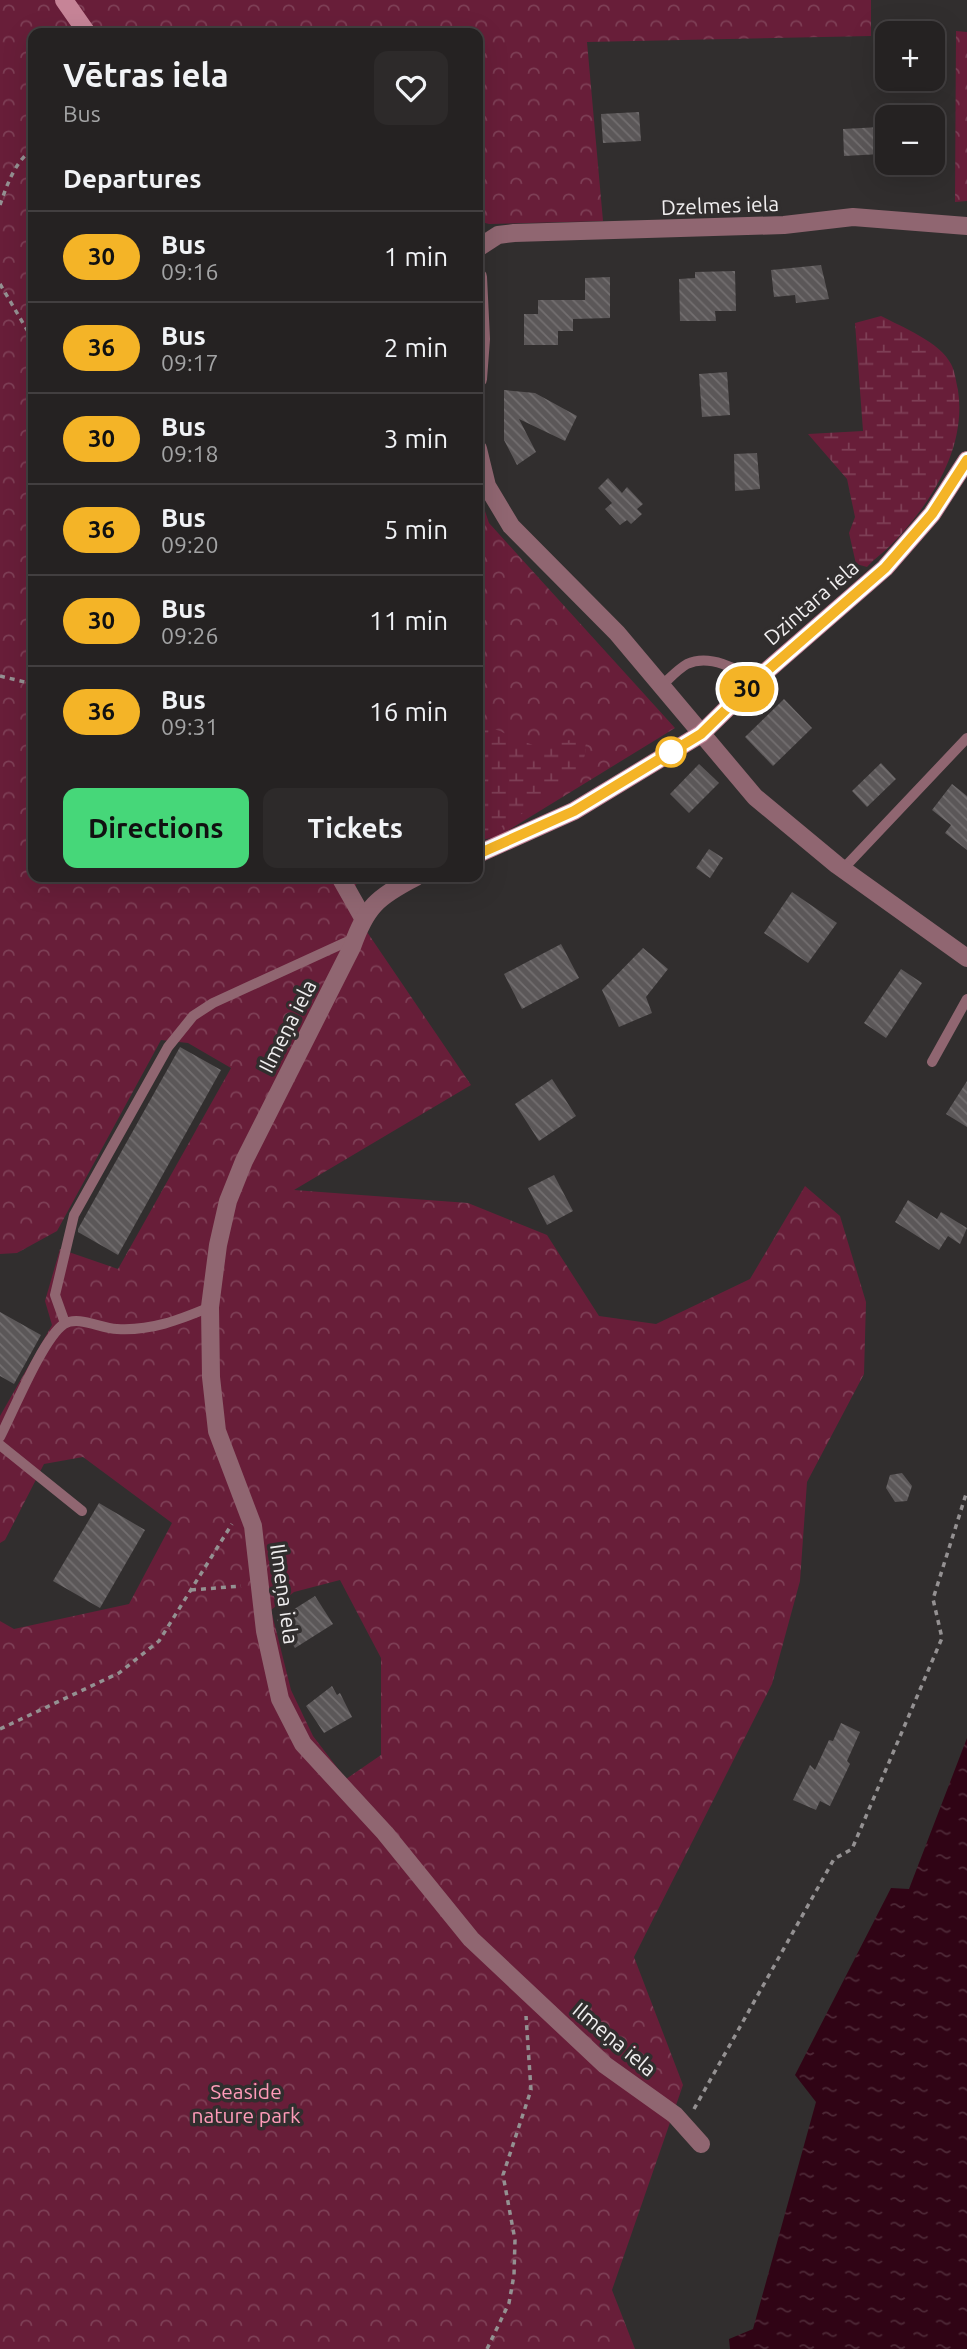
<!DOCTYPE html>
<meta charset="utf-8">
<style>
:root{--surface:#252222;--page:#2d2a2a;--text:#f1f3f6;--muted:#a3a4a5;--line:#423f40;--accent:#46d779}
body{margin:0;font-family:Ubuntu,sans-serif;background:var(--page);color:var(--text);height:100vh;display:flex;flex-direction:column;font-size:26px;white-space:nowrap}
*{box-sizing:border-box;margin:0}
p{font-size:23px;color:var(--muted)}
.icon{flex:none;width:38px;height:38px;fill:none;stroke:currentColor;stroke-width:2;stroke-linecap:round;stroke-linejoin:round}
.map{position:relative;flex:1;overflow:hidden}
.side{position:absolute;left:28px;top:28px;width:455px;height:854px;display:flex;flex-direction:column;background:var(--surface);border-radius:14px;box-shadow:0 7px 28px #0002,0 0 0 2px var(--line)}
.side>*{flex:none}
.badge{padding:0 14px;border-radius:23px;font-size:24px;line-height:46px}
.controls{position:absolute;left:875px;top:21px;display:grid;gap:14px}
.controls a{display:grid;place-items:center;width:70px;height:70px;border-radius:14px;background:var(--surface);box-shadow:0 7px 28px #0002,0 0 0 2px var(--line);font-size:35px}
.map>.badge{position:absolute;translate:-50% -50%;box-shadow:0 0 0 4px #fff}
h2{padding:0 35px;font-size:26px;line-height:63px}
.round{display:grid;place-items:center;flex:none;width:74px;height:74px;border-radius:14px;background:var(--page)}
.summary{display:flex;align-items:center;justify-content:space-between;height:119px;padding:0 35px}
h1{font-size:33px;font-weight:700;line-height:52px}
.button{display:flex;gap:14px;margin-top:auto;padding:14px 35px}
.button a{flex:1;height:80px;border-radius:14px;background:var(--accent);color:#111;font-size:28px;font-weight:700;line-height:80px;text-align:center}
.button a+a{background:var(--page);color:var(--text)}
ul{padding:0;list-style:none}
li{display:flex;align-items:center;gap:21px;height:91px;padding:0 35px;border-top:2px solid var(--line)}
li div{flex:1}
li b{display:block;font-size:26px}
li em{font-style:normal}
li .badge{min-width:77px;font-weight:700;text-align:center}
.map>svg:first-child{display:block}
.forest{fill:url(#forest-crowns);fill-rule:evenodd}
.wetland{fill:url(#wetland-marsh)}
.water{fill:url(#water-ripples)}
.building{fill:url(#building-back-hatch)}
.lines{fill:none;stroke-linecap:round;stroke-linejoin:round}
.path{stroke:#949192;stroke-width:3.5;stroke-dasharray:5 5;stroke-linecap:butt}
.lane{stroke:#906671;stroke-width:10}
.street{stroke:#906671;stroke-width:18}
.secondary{stroke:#c68497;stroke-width:18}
.line-casing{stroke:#fff;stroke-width:16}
.line{stroke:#f4b427;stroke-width:10}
.stop-dot{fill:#fff;stroke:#f4b427;stroke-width:3.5}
.labels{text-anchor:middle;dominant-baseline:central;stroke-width:7;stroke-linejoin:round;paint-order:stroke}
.street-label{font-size:21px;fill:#f0eeef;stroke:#312e2e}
.park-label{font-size:21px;fill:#ff9bb9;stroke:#312e2e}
</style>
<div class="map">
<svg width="967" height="2349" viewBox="0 0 967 2349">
<defs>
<pattern id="forest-crowns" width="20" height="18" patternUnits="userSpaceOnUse" patternTransform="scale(1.75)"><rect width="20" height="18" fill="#681e39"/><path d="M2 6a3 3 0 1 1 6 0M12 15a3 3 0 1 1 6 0" fill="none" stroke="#7e3f56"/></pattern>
<pattern id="wetland-marsh" width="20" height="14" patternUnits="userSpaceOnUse" patternTransform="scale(1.75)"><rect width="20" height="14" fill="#681e39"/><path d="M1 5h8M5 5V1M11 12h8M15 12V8" fill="none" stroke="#7e3f56"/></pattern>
<pattern id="water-ripples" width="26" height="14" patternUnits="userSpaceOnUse" patternTransform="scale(1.75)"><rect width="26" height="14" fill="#300415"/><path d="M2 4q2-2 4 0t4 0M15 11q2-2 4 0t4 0" fill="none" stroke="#4e2937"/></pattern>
<pattern id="building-back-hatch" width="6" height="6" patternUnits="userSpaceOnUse" patternTransform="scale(1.75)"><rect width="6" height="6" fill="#5b5758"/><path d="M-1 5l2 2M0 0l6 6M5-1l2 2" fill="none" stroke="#736f70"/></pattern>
</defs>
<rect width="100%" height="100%" fill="#312e2e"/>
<g class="forest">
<path d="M0,0H871V36L587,42L603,221L489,224L478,221V33H33V877H361L346,901L471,1085L294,1190L468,1203L547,1235L599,1316L656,1324L750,1279L805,1186L840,1216L866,1302L864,1374L807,1482L800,1581L772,1684L634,1957L683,2085L612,2290L635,2349H0V1621L14,1629L129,1604L172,1523L83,1457L44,1464L5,1540L0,1543V1416L52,1325L45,1301L60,1249L118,1269L231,1068L188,1043L161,1040L57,1231L17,1253L0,1254ZM340,1580L381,1658V1755L346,1779L313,1736L291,1690L271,1610L294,1592Z"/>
<polygon points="956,31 967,32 967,201 955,202"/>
<polygon points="478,490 489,523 675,728 499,836 478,841"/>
</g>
<g class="wetland">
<path d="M881,316C902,327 940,342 951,364C955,371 956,382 958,390C967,449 930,505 891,545C883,553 874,559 867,567L856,564L849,533L855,517L847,479L808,434L863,431L855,323Z"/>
<path d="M478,722L535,746L582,738L586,741C585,746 586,753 584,758C578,777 498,832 478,838Z"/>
</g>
<polygon class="water" points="967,1738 967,2349 730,2349 729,2339 753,2329 816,2102 795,2075 891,1888 909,1889"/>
<g class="building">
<polygon points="639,112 641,141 603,143 601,114"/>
<polygon points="880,127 881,154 844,156 843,129"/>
<polygon points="821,265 829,299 796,303 795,295 774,297 771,270"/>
<polygon points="735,271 736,311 715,311 716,321 680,321 679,279 695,278 695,272"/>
<polygon points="610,277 610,318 573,319 573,331 558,331 558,345 524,345 524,314 538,314 538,300 585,300 585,278"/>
<polygon points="727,372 730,415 702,417 699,374"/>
<polygon points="504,390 535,393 577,416 565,441 519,419 536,452 517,465 504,440"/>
<polygon points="757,453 760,489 735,491 734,454"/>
<polygon points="608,478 622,493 627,487 643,504 637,509 642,514 631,524 627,520 620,525 605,509 612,503 598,488"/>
<polygon points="784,699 812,728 773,766 745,737"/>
<polygon points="881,763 896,779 867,807 852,791"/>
<polygon points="699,764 719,783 689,813 670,794"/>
<polygon points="952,784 967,796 967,850 945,833 951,825 932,810"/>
<polygon points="709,849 723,858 710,878 696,868"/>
<polygon points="792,892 837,923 808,963 764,933"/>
<polygon points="561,944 579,978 522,1009 504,974"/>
<polygon points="643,948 668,969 646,997 652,1013 619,1027 602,990"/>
<polygon points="901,969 922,983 886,1038 864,1023"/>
<polygon points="180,1047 221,1070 118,1255 78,1232 78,1229"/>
<polygon points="552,1079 576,1116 539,1141 515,1104"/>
<polygon points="967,1081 967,1127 946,1114"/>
<polygon points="554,1175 573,1211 547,1225 528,1188"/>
<polygon points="908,1200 937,1219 941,1212 967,1228 960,1244 948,1236 939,1250 895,1222"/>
<polygon points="0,1312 41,1335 14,1384 0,1376"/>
<polygon points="902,1473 912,1486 907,1501 895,1502 886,1488 890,1475"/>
<polygon points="99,1503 145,1530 100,1608 53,1581"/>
<polygon points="315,1596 333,1624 295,1648 277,1620"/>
<polygon points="332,1686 337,1695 340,1693 352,1717 324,1733 306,1706"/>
<polygon points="841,1723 860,1732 847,1761 850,1764 830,1806 820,1801 816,1810 793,1800 810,1765 815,1770 829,1740 833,1741"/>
</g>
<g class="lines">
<g class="path">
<path d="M0,205C7,185 15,161 33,149"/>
<polyline points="0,284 33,340"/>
<polyline points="0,676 33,684"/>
<polyline points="191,1590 241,1586"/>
<polyline points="0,1729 119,1673 159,1641 232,1524"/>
<polyline points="694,2109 834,1859 852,1849 942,1638 933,1599 967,1491"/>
<polyline points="487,2349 509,2303 514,2275 515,2240 503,2175 531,2090 526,2016"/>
</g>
<g class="lane">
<path d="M661,686C668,680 678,669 687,664C709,654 738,668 754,682"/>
<polyline points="843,869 967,738"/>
<polyline points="932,1062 967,999"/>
<polyline points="65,1323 55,1295 74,1215 168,1047 193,1016 213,1003 355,938"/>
<path d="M0,1437C13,1412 43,1338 64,1324C79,1315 101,1329 117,1329C151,1331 179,1320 210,1307"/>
<polyline points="0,1445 82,1511"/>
</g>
<g class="street">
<polyline points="478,248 498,235 514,233 784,225 853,217 967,226"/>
<polyline points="478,277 481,339 478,379"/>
<polyline points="478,449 487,486 511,526 617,633 755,797 837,865 967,958"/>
<polyline points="340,877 362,916"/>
<path d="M416,877C377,897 366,907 352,947L244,1161L228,1201L218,1245L210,1307L211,1377L217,1431L253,1526L265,1631L280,1699L303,1744L385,1833L471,1939L605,2065L675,2115L701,2144"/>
</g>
<g class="secondary">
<polyline points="64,0 87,33"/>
<polyline points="478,854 574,811 701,734 754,682 885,568 932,514 967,460"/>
</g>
</g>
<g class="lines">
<g class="line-casing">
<polyline id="line" points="478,854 574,811 701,734 754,682 885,568 932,514 967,460"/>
</g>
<use href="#line" class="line"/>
</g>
<circle class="stop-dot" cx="671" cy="752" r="14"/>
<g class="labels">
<g class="street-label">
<text transform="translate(720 205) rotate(-2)">Dzelmes iela</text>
<text transform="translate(811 602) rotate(-41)">Dzintara iela</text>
<text transform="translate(287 1026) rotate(-63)">Ilmeņa iela</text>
<text transform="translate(285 1594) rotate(82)">Ilmeņa iela</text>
<text transform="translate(615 2039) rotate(40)">Ilmeņa iela</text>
</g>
<g class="park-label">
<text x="246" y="2091">Seaside<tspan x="246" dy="24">nature park</tspan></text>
</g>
</g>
</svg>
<div class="controls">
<a>+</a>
<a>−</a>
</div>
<b class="badge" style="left:747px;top:689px;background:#f4b427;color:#111">30</b>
<section class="side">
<div class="summary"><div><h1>Vētras iela</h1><p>Bus</p></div><a class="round"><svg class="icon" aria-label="heart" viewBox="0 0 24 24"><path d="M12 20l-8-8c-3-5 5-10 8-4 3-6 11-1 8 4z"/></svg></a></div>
<h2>Departures</h2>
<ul>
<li><span class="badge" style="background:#f4b427;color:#111">30</span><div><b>Bus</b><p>09:16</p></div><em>1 min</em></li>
<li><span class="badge" style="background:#f4b427;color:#111">36</span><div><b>Bus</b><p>09:17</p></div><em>2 min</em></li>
<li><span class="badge" style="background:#f4b427;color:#111">30</span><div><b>Bus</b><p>09:18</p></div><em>3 min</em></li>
<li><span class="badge" style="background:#f4b427;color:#111">36</span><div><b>Bus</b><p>09:20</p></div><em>5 min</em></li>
<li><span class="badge" style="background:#f4b427;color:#111">30</span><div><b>Bus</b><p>09:26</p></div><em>11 min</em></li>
<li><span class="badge" style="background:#f4b427;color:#111">36</span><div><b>Bus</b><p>09:31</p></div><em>16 min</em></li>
</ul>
<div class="button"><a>Directions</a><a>Tickets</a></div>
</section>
</div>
